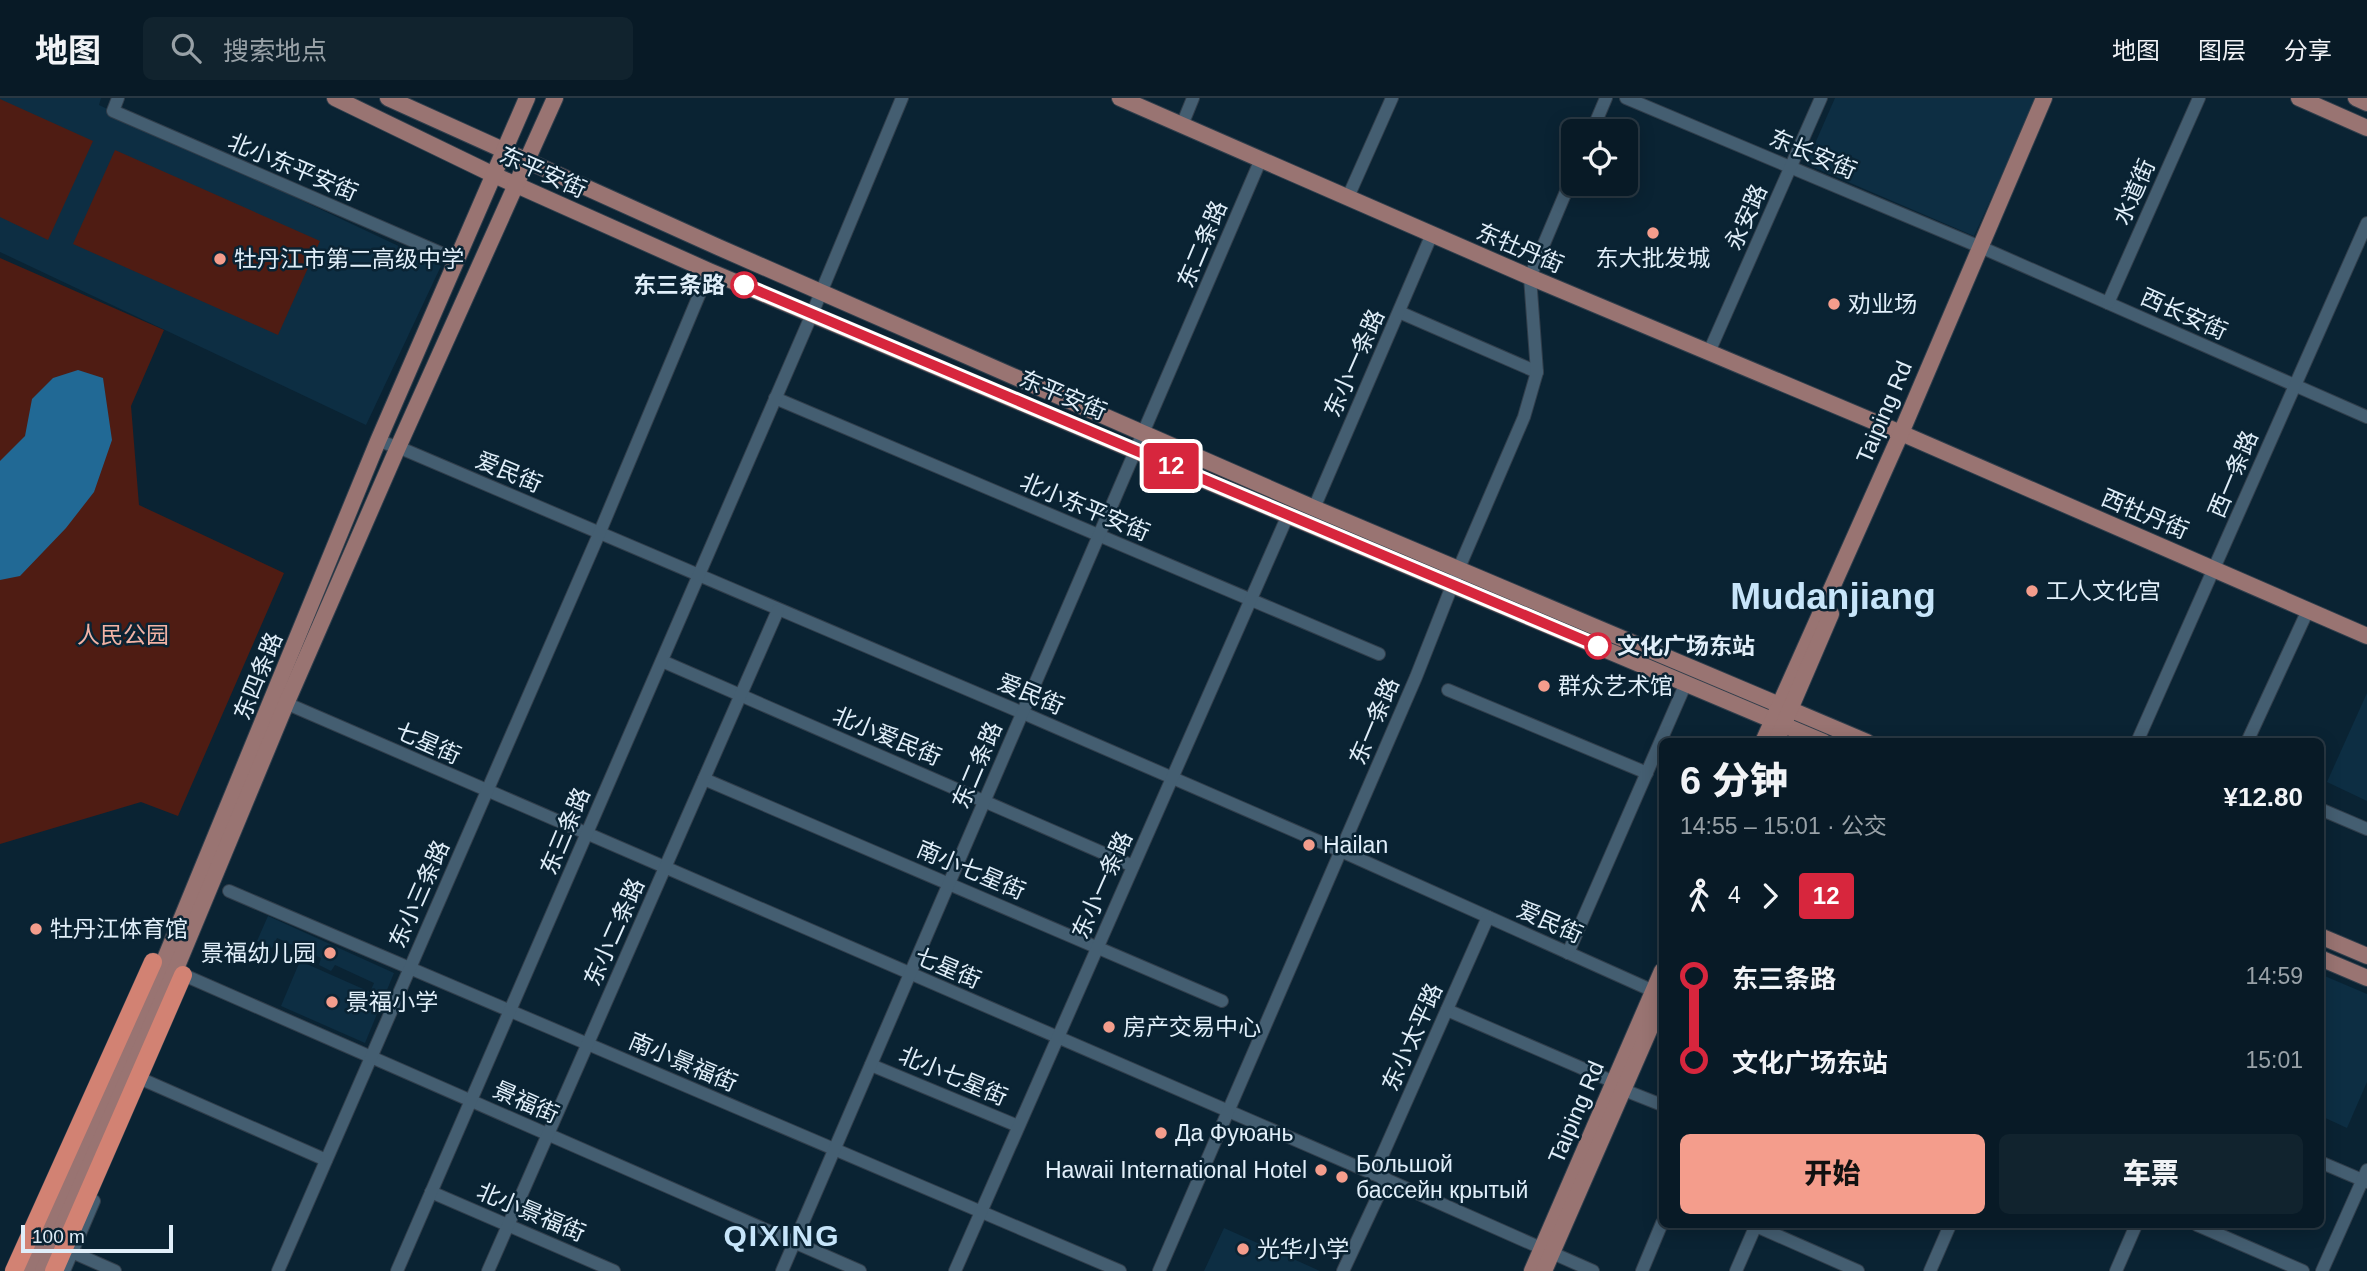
<!DOCTYPE html>
<html lang="zh">
<meta charset="utf-8">
<style>
:root{--surface:#081a26;--page:#11232e;--text:#f1f3f6;--muted:#98a1a7;--line:#293843;--accent:#f49d8c}
body{margin:0;font-family:Arial,"Noto Sans SC",sans-serif;background:var(--page);color:var(--text);height:100vh;display:flex;flex-direction:column;font-size:26px;white-space:nowrap}
*{box-sizing:border-box;margin:0}
p{font-size:23px;color:var(--muted)}
.icon{flex:none;width:38px;height:38px;fill:none;stroke:currentColor;stroke-width:2;stroke-linecap:round;stroke-linejoin:round}
.map{position:relative;flex:1;overflow:hidden}
.drawer{position:absolute;left:1659px;top:640px;width:665px;height:490px;display:flex;flex-direction:column;background:var(--surface);border-radius:10px;box-shadow:0 4px 18px #0003,0 0 0 2px var(--line)}
.drawer>*{flex:none}
.badge{padding:0 14px;border-radius:5px;font-size:24px;line-height:46px}
.controls{position:absolute;left:1561px;top:21px;display:grid;gap:14px}
.controls a{display:grid;place-items:center;width:77px;height:77px;border-radius:10px;background:var(--surface);box-shadow:0 4px 18px #0003,0 0 0 2px var(--line);font-size:35px}
.scale{position:absolute;left:21px;bottom:18px;width:152px;box-sizing:border-box;padding-left:7px;border:4px solid #e0eef9;border-top:0;font-size:19px;line-height:24px;white-space:nowrap;color:#e0eef9;-webkit-text-stroke:5px #0a2333;paint-order:stroke}
.map>.badge{position:absolute;translate:-50% -50%;box-shadow:0 0 0 4px #fff}
.legs{display:flex;align-items:center;gap:10px;height:77px;padding:0 21px;font-size:23px}
.legs p{margin-inline-start:auto}
.head{display:flex;align-items:center;justify-content:space-between;height:119px;padding:0 21px}
h1{font-size:38px;font-weight:800;line-height:52px}
.cta{display:flex;gap:14px;margin-top:auto;padding:14px 21px}
.cta a{flex:1;height:80px;border-radius:10px;background:var(--accent);color:#111;font-size:28px;font-weight:800;line-height:80px;text-align:center}
.cta a+a{background:var(--page);color:var(--text)}
ul{padding:0 21px;list-style:none}
li{display:flex;align-items:center;gap:24px;height:84px;font-size:26px}
li i{display:grid;place-items:center;width:10px;height:100%;margin:0 9px;background:currentColor}
li i::after{content:'';width:18px;height:18px;margin:-9px;border:5px solid;border-radius:50%;background:var(--surface)}
li p{margin-inline-start:auto}
li:first-child i{background:linear-gradient(#0000 50%,currentColor 0)}
li:last-child i{background:linear-gradient(currentColor 50%,#0000 0)}
header{display:flex;align-items:center;gap:42px;box-sizing:border-box;height:98px;padding:0 35px;background:var(--surface);border-bottom:2px solid var(--line)}
header strong{font-size:33px}
nav{display:flex;gap:38px;margin-inline-start:auto;font-size:24px}
.search{width:490px;height:63px;background:var(--page);display:flex;align-items:center;gap:18px;box-sizing:border-box;padding:0 24px;border-radius:10px;color:var(--muted);font-size:26px}
.map>svg:first-child{display:block}
.built{fill:#0d2e43}
.green{fill:#4f1c13}
.water{fill:#216995}
.lines{fill:none;stroke-linecap:round;stroke-linejoin:round}
.minor-casing{stroke:#313e4b;stroke-width:14}
.major-casing{stroke:#313e4b;stroke-width:18}
.highway-casing{stroke:#313e4b;stroke-width:19}
.minor{stroke:#445e71;stroke-width:12}
.major{stroke:#997472;stroke-width:16}
.highway{stroke:#d28273;stroke-width:18}
.line-1-casing{stroke:#fff;stroke-width:16}
.line-1{stroke:#d7263d;stroke-width:10}
.poi-dot{fill:#f49d8c;stroke:#0a2333;stroke-width:2.5}
.stop-1-dot{fill:#fff;stroke:#d7263d;stroke-width:3.5}
.labels{text-anchor:middle;dominant-baseline:central;stroke-width:5;stroke-linejoin:round;paint-order:stroke}
.street-label{font-size:23px;fill:#e0eef9;stroke:#0a2333}
.poi-label{font-size:23px;fill:#e0eef9;stroke:#0a2333;text-anchor:start}
.stop-label{font-size:23px;font-weight:bold;fill:#e0eef9;stroke:#0a2333;text-anchor:end}
.park-label{font-size:23px;fill:#f2b3a5;stroke:#0a2333}
.district-label{font-size:30px;font-weight:bold;letter-spacing:2px;fill:#c7e5fa;stroke:#0a2333}
.town-label{font-size:37px;font-weight:bold;fill:#c7e5fa;stroke:#0a2333}
</style>
<header>
<strong>地图</strong>
<div class="search"><svg class="icon" aria-label="search" viewBox="0 0 24 24"><circle cx="10" cy="10" r="6"/><path d="M15 15l6 6"/></svg>搜索地点</div>
<nav><a>地图</a><a>图层</a><a>分享</a></nav>
</header>
<div class="map">
<svg width="2367" height="1173" viewBox="0 0 2367 1173">
<rect width="100%" height="100%" fill="#0a2333"/>
<g class="built">
<polygon points="0,0 101,0 99,7 441,168 366,327 0,154"/>
<polygon points="1835,0 2037,0 1974,138 1806,66"/>
<polygon points="2367,595 2367,703 2327,684"/>
<polygon points="268,818 394,875 365,945 281,908 300,863 370,894 374,885 335,867 331,873 319,867 321,860 277,840 272,850 257,843"/>
<polygon points="2320,876 2367,896 2367,984 2347,1030 2321,1018"/>
<polygon points="1224,1130 1320,1173 1204,1173"/>
</g>
<g class="green">
<polygon points="0,1 93,43 48,142 0,119"/>
<polygon points="115,52 320,143 278,237 73,146"/>
<polygon points="0,160 164,232 131,308 139,407 284,475 178,718 141,704 0,746"/>
</g>
<polygon class="water" points="78,272 103,280 112,342 94,394 66,430 20,478 0,482 0,363 25,338 32,301 53,280"/>
<g class="lines">
<g class="minor-casing">
<g id="minor">
<polyline points="118,0 113,13 457,162"/>
<polyline points="1626,0 1985,151 2367,319"/>
<polyline points="1182,27 1193,0"/>
<polyline points="1592,33 1606,0"/>
<polyline points="1348,99 1392,0"/>
<polyline points="2108,205 2199,0"/>
<polyline points="1399,214 1537,274"/>
<polyline points="1709,254 1821,0"/>
<polyline points="775,300 1379,556"/>
<polyline points="378,343 398,349 1023,615 1341,753 1660,896"/>
<polyline points="1314,410 1432,136"/>
<polyline points="662,563 1133,768"/>
<polyline points="1448,592 1647,675"/>
<polyline points="281,603 1374,1076 1593,1173"/>
<polyline points="2137,644 2367,125"/>
<polyline points="2247,644 2308,512"/>
<polyline points="704,681 1222,903"/>
<polyline points="2320,711 2367,731"/>
<polyline points="229,793 1120,1173"/>
<polyline points="1568,855 1686,585"/>
<polyline points="177,874 860,1173"/>
<polyline points="1447,912 1614,984"/>
<polyline points="871,967 1018,1028"/>
<polyline points="146,983 326,1062"/>
<polyline points="1624,992 1662,1007"/>
<polyline points="2320,1064 2367,1084"/>
<polyline points="1374,1076 1488,819"/>
<polyline points="431,1094 614,1173"/>
<polyline points="2197,1127 2303,1173"/>
<polyline points="1756,1128 1858,1173"/>
<polyline points="72,1154 115,1173"/>
<polyline points="64,1173 94,1103"/>
<polyline points="278,1173 599,436 705,183"/>
<polyline points="397,1173 812,216 902,0"/>
<polyline points="488,1173 778,512"/>
<polyline points="782,1173 1261,61"/>
<polyline points="955,1173 1288,417"/>
<polyline points="1159,1173 1416,579 1459,470 1524,319 1537,274 1530,179 1573,77"/>
<polyline points="1343,1173 1386,1081"/>
<polyline points="1642,1173 1662,1125"/>
<polyline points="1736,1173 1756,1127"/>
<polyline points="1930,1173 1950,1127"/>
<polyline points="2116,1173 2136,1127"/>
<polyline points="2322,1173 2367,1072"/>
</g>
</g>
<g class="major-casing">
<g id="major">
<polyline points="335,0 494,77 709,173 1824,644"/>
<polyline points="388,0 718,149 1314,410 1867,644"/>
<polyline points="1120,0 1530,179 1901,335 2367,538"/>
<polyline points="2299,0 2367,30"/>
<polyline points="2356,0 2367,5"/>
<polyline points="1763,644 1901,335 2044,0"/>
<polyline points="1776,644 1831,516"/>
<polyline points="2320,838 2367,858"/>
<polyline points="2320,860 2367,880"/>
<polyline points="28,1173 162,868 378,343 527,0"/>
<polyline points="43,1173 175,873 286,606 395,356 555,0"/>
<polyline points="1532,1173 1662,873"/>
<polyline points="1544,1173 1662,903"/>
</g>
</g>
<g class="highway-casing">
<g id="highway">
<polyline points="14,1173 153,864"/>
<polyline points="54,1173 183,877"/>
</g>
</g>
<use href="#minor" class="minor"/>
<use href="#major" class="major"/>
<use href="#highway" class="highway"/>
</g>
<g class="lines">
<g class="line-1-casing">
<polyline id="line-1" points="744,187 1598,548"/>
</g>
<use href="#line-1" class="line-1"/>
</g>
<g class="poi-dot">
<circle cx="1653" cy="135" r="7"/>
<circle cx="220" cy="161" r="7"/>
<circle cx="1834" cy="206" r="7"/>
<circle cx="2032" cy="493" r="7"/>
<circle cx="1544" cy="588" r="7"/>
<circle cx="1309" cy="747" r="7"/>
<circle cx="36" cy="831" r="7"/>
<circle cx="330" cy="855" r="7"/>
<circle cx="332" cy="904" r="7"/>
<circle cx="1109" cy="929" r="7"/>
<circle cx="1161" cy="1035" r="7"/>
<circle cx="1321" cy="1072" r="7"/>
<circle cx="1342" cy="1079" r="7"/>
<circle cx="1243" cy="1151" r="7"/>
</g>
<g class="stop-1-dot">
<circle cx="744" cy="187" r="12"/>
<circle cx="1598" cy="548" r="12"/>
</g>
<g class="labels">
<g class="street-label">
<text transform="translate(1813 56) rotate(23)">东长安街</text>
<text transform="translate(293 69) rotate(23)">北小东平安街</text>
<text transform="translate(543 74) rotate(24)">东平安街</text>
<text transform="translate(2134 94) rotate(-66)">水道街</text>
<text transform="translate(1746 119) rotate(-66)">永安路</text>
<text transform="translate(1202 146) rotate(-67)">东二条路</text>
<text transform="translate(1520 150) rotate(23)">东牡丹街</text>
<text transform="translate(2184 216) rotate(24)">西长安街</text>
<text transform="translate(1354 265) rotate(-66)">东小一条路</text>
<text transform="translate(1063 297) rotate(23)">东平安街</text>
<text transform="translate(1884 314) rotate(-67)">Taiping Rd</text>
<text transform="translate(509 374) rotate(23)">爱民街</text>
<text transform="translate(2233 376) rotate(-67)">西一条路</text>
<text transform="translate(1085 409) rotate(23)">北小东平安街</text>
<text transform="translate(2145 416) rotate(23)">西牡丹街</text>
<text transform="translate(258 578) rotate(-68)">东四条路</text>
<text transform="translate(1031 596) rotate(23)">爱民街</text>
<text transform="translate(1374 623) rotate(-67)">东一条路</text>
<text transform="translate(887 638) rotate(23)">北小爱民街</text>
<text transform="translate(428 645) rotate(24)">七星街</text>
<text transform="translate(977 667) rotate(-67)">东二条路</text>
<text transform="translate(565 733) rotate(-67)">东三条路</text>
<text transform="translate(971 772) rotate(23)">南小七星街</text>
<text transform="translate(1102 787) rotate(-66)">东小一条路</text>
<text transform="translate(419 796) rotate(-66)">东小三条路</text>
<text transform="translate(1550 824) rotate(24)">爱民街</text>
<text transform="translate(614 834) rotate(-66)">东小二条路</text>
<text transform="translate(948 870) rotate(23)">七星街</text>
<text transform="translate(1412 939) rotate(-66)">东小太平路</text>
<text transform="translate(683 964) rotate(23)">南小景福街</text>
<text transform="translate(953 978) rotate(23)">北小七星街</text>
<text transform="translate(526 1004) rotate(24)">景福街</text>
<text transform="translate(1576 1014) rotate(-67)">Taiping Rd</text>
<text transform="translate(531 1114) rotate(23)">北小景福街</text>
</g>
<g class="poi-label">
<text x="1653" y="160" text-anchor="middle">东大批发城</text>
<text x="234" y="161">牡丹江市第二高级中学</text>
<text x="1848" y="206">劝业场</text>
<text x="2046" y="493">工人文化宫</text>
<text x="1558" y="588">群众艺术馆</text>
<text x="1323" y="747">Hailan</text>
<text x="50" y="831">牡丹江体育馆</text>
<text x="316" y="855" text-anchor="end">景福幼儿园</text>
<text x="346" y="904">景福小学</text>
<text x="1123" y="929">房产交易中心</text>
<text x="1175" y="1035">Да Фуюань</text>
<text x="1356" y="1066">Большой<tspan x="1356" dy="26">бассейн крытый</tspan></text>
<text x="1307" y="1072" text-anchor="end">Hawaii International Hotel</text>
<text x="1257" y="1151">光华小学</text>
</g>
<g class="stop-label">
<text x="725" y="187">东三条路</text>
<text x="1617" y="548" text-anchor="start">文化广场东站</text>
</g>
<g class="park-label">
<text x="123" y="537">人民公园</text>
</g>
<g class="district-label">
<text x="782" y="1137">QIXING</text>
</g>
<g class="town-label">
<text x="1833" y="498">Mudanjiang</text>
</g>
</g>
</svg>
<div class="controls">
<a><svg class="icon" aria-label="locate" viewBox="0 0 24 24"><circle cx="12" cy="12" r="6"/><path d="M12 2v4M12 18v4M2 12h4M18 12h4"/></svg></a>
</div>
<div class="scale">100 m</div>
<b class="badge" style="left:1171px;top:368px;background:#d7263d;color:#fff">12</b>
<section class="drawer">
<div class="head"><div><h1>6 分钟</h1><p>14:55 – 15:01 · 公交</p></div><b>¥12.80</b></div>
<div class="legs"><svg class="icon" aria-label="walk" viewBox="0 0 24 24"><circle cx="13" cy="4" r="2"/><path d="M13 8l-2 6 4 7M11 14l-3 7M7 12l3-4h3l4 4"/></svg>4<svg class="icon" aria-label="forward" viewBox="0 0 24 24"><path d="M9 5l7 7-7 7"/></svg><b class="badge" style="background:#d7263d;color:#fff">12</b></div>
<ul>
<li><i style="color:#d7263d"></i><b>东三条路</b><p>14:59</p></li>
<li><i style="color:#d7263d"></i><b>文化广场东站</b><p>15:01</p></li>
</ul>
<div class="cta"><a>开始</a><a>车票</a></div>
</section>
</div>
